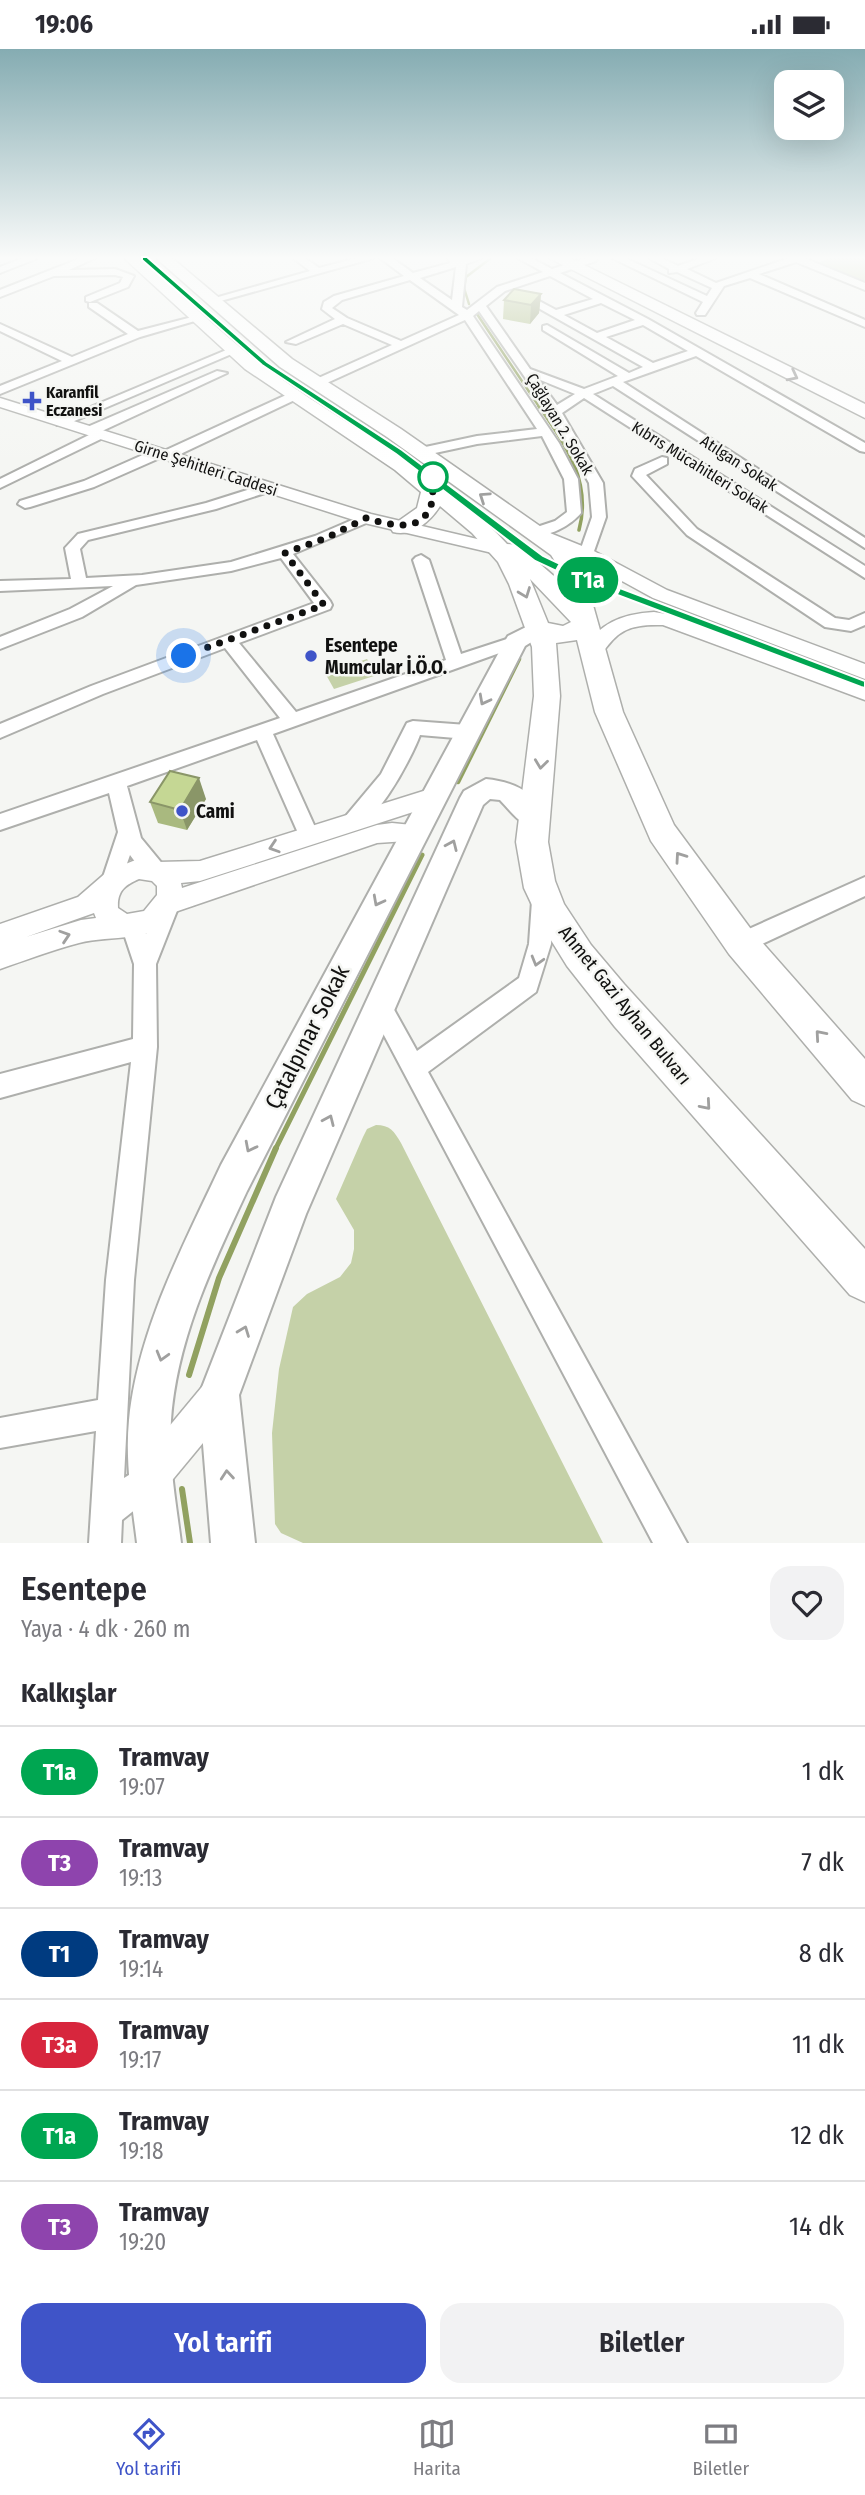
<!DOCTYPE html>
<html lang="tr">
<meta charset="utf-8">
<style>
:root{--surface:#fff;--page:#f2f2f3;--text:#2b2b33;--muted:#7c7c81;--line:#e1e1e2;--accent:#3f54c8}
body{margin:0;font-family:"Fira Sans Condensed",sans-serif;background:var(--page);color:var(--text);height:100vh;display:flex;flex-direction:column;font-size:26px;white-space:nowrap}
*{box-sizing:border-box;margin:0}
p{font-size:23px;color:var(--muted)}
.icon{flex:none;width:38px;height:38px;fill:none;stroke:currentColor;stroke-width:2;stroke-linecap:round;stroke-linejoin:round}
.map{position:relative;height:1494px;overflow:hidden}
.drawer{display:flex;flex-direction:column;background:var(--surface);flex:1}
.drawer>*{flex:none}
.badge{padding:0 14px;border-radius:23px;font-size:24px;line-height:46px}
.tools{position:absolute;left:774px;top:21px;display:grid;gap:14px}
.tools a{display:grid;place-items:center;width:70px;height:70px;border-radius:14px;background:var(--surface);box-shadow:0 7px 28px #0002;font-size:35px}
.you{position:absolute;width:35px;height:35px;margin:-18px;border:5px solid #fff;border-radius:50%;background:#1a73e8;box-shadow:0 0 0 10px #1a73e833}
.map>.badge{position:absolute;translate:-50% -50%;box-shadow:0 0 0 4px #fff}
h2{padding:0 21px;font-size:26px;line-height:63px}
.round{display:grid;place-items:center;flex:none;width:74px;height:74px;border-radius:21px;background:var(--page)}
.head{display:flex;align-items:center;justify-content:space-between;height:119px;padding:0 21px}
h1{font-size:33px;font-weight:600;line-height:52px}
.action{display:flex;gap:14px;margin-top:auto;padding:14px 21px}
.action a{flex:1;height:80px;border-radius:21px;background:var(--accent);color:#fff;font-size:28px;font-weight:600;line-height:80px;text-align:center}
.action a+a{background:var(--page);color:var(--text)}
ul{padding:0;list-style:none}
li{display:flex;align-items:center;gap:21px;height:91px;padding:0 21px;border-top:2px solid var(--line)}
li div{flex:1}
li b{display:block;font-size:26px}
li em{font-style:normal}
li .badge{min-width:77px;font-weight:700;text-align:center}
.status{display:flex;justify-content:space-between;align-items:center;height:49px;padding:0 35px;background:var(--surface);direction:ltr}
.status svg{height:19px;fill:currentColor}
.tabs{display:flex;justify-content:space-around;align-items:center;height:98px;border-top:2px solid var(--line);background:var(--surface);font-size:19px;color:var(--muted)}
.tabs a{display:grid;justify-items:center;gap:4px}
.tabs .active{color:var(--accent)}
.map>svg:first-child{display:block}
.green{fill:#c5d1a8}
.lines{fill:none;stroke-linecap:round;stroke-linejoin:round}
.stream-far4{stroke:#91a160;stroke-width:2.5}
.stream-far3{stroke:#91a160;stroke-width:3.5}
.stream-far2{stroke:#91a160;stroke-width:4.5}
.stream-far1{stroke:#91a160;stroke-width:5}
.stream{stroke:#91a160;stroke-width:6}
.minor-casing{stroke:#aeafac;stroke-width:4}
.tertiary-casing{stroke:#aeafac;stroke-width:3}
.secondary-casing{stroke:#aeafac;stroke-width:4}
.primary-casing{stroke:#aeafac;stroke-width:3}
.trunk-casing{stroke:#aeafac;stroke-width:3}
.minor{fill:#fff;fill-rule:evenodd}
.tertiary{fill:#fff;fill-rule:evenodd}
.secondary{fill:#fff;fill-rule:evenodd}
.primary{fill:#fff;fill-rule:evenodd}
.trunk{fill:#fff;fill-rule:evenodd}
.tram{stroke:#484847;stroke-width:2}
.wall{fill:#a9b97f}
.shaded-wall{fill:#8a9668}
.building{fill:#c5d794;stroke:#8a9668;stroke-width:2}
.oneway{stroke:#a0a09f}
.line{fill:#00a651;stroke:#fff;stroke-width:2}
.walk{stroke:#111110;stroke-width:7;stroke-dasharray:0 12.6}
.poi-dot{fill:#3f54c8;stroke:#f5f6f3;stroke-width:2.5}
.stop-dot{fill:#fff;stroke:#00a651;stroke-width:3.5}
.labels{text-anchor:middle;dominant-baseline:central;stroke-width:5;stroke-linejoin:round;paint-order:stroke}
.far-poi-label{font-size:16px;font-weight:bold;fill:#111110;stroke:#f5f6f3;text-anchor:start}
.far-street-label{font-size:16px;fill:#111110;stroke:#f5f6f3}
.poi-label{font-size:19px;font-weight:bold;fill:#111110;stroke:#f5f6f3;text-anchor:start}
.street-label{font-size:19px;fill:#111110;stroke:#f5f6f3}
.near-street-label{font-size:23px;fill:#111110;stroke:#f5f6f3}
</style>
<div class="status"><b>19:06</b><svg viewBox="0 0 49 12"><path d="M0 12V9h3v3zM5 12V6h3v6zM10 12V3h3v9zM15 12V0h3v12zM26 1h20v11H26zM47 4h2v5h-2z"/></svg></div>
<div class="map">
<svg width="865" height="1494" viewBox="0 0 865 1494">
<rect width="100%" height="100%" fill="#f5f6f3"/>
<g class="green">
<polygon points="828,209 865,209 865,232 817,215"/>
<polygon points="367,610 377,626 334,640 325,624"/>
<path d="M376,1076C390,1076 394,1082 401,1094L603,1494H303L281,1484L275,1475L272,1384L279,1320L293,1258L307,1245L340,1228L351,1214L354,1200V1181L336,1150L363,1088L367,1080Z"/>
</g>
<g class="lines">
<g class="stream-far4">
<polyline points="469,255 464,239 466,228 491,209"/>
<polyline points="477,265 540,359"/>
</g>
<path class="stream-far3" d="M539,357C566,396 592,433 579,481"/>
<polyline class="stream-far2" points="458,733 519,610"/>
<polyline class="stream-far1" points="275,1101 422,806"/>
<g class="stream">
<polyline points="189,1326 219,1229 276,1099"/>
<polyline points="182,1440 190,1494"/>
</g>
<g class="minor-casing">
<g id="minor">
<polygon points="23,209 38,209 0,224 0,218"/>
<polygon points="81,209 95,209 69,221 115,220 134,227 128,238 90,253 86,252 86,248 120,234 123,228 115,226 54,227 0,248 0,241"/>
<polygon points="293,209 305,209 319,219 357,209 374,209 217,253 208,251 310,222"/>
<path d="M380,209H392L413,224L450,214L448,209H482L466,215L462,258L467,261L497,238L543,223L518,209H531L552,220L586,209H597L596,212L560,224L648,270L865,394V403L860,402L696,307L623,333L865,489V499L613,337L593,345L865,517V529L584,349L562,364L603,434L606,468L593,505L586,510L581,508L579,505L592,468L589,434L549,363L479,262L473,267L559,394L578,430L581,464C570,477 548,489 531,486L529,483L531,480L555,472L567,463L564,430L542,387L477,395L421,407L414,403L416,400L477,387L537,380L465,271L318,338L314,337V331L392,296L343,275L296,295L286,293L335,270L322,260L324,253L334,247L404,227ZM456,218L452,251L420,229ZM550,227L593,250L556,261L526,245L517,247L643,318L629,324L547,276L543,277V281L618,327L584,340L530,320L486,257L505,242ZM410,231L459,266L401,292L347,269L332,259L342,251ZM601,254L635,271L597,284L564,266ZM643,276L688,302L653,314L606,288ZM538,330L575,345L557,356Z"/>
<polygon points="612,209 625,209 707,247 712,239 677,223 669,224 669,220 649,209 662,209 678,217 701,209 716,209 687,220 716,234 789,209 804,209 865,234 865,241 796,213 759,225 865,271 865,278 750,229 724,237 705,266 697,266 696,264 703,253"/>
<polygon points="89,254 97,254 138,282 200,266 205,269 140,288 0,345 0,337 62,312 0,282 0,275 72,308 128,285 89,258"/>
<polygon points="231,299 241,301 65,376 57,376 55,373"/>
<polygon points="217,322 227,324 102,382 106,385 105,388 0,439 0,430 89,386 84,382 85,379"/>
<polygon points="297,341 303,345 301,348 172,409 162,408 94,438 30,458 25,459 18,455 20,452 84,432 154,401 164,402"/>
<polygon points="662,408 667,409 667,415 646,426 697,480 835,569 849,571 865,564 865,576 851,582 825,578 687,486 632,427 635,420"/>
<path d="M269,434L276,438L274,441L216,460L88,491L80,500L86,529L142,526L231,513L315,487L366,465L373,469L371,472L293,505L330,552L332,556L330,560L239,594L296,663L446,611L413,511L416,508L421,506L429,511L461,605L516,587L524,592L522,596L273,685L319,787L316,793L309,795L302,793L257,691L127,737L141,789L169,823L166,829C150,835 139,818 130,806L117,843L110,846L103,843L100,837L118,783L109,744L0,781V765L280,669L225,599L103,645L0,689V675L91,637L314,554L281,509L231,522L136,536L82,568L0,600V588L70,560L113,537L0,542V532L71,530L65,499L78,485L206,454Z"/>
<path d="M413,672L467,676L473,678L476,683L473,688L467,690L420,686C412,708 371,788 345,780L342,774L345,768L381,725L407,674Z"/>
<polygon points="865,828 865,847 749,901 741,904 733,901 730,894 733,887"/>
<polygon points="543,843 550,846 554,852 551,895 536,943 428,1023 687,1494 653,1494 368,956 371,948 379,945 387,948 417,1002 519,929 529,895 532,852 536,846"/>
<polygon points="169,845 176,848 180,854 156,915 157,998 134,1231 124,1429 150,1413 161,1418 166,1429 161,1440 122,1471 121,1494 89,1494 96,1382 0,1399 0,1369 98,1351 106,1231 131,1013 0,1049 0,1025 133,990 134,915 121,876 124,869 132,867 140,869 146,885 162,848"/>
</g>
</g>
<g class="tertiary-casing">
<g id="tertiary">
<polygon points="0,349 371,465 507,497 510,501 501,506 360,473 0,358"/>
<polygon points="540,480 592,501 667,541 865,615 865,630 653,549 580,509 534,489 531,485 534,481"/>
<path d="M654,563L672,566L865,636V651L663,576C631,575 617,580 600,608H586L583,603C598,574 622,565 654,563Z"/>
<path d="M433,739L441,742L444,748L441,754L200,832L181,834L182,839L377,776L392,774L422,777L426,784L422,791L377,794L175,863C155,896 111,885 79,894C52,901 26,911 0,920V875L78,848L108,822L138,810L158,813L200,812ZM139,830L152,832L157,837V846L144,862L127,865L118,859C117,842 125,836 139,830ZM94,864L96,869L81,871L26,888Z"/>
<polygon points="219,1328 232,1333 237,1346 232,1359 164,1441 151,1447 138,1441 132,1428 138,1415 206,1333"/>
</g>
</g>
<g class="secondary-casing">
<g id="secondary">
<path d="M538,572L546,574L549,579L546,584L525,597L247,1142C213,1215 177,1289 171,1371C168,1412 176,1453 181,1494H137C132,1454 125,1412 129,1371C138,1281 183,1197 221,1116L505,592L508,587Z"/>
<path d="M486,730C514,733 533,742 546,768L542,775C523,782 513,764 500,751L490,750L483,756L306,1165L239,1346L255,1494H211L199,1346L276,1148L460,749L464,742Z"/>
</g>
</g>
<g class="primary-casing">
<path id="primary" d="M124,209H140C179,243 216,280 257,312C339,375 436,418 507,495L518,496L563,535L558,517L551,506L387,388L280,318L156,209H172L292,310L401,380L567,496L582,517L623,663L674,776L753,883L865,1010V1057L852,1051L729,905L651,792L595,663L577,591L556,594L560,647L548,793L555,832L564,855L591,896L624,935L865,1200V1253L850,1246L615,978L567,917L541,875L524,839L516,793L534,647L532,598L509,535L498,513L472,484L440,457C430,473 412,488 393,483L390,478L417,459L421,443L395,421L245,320ZM530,530L571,573L563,577L548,574Z"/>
</g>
<g class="trunk-casing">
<polygon id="trunk" points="549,209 570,209 865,355 865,369"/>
</g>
<use href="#minor" class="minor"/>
<use href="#tertiary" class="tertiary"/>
<use href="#secondary" class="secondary"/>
<use href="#primary" class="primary"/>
<use href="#trunk" class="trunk"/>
<polyline class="tram" points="144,209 264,315 399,403 539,509 571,524 865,635"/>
</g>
<g class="wall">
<polygon points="541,245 539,264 530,275 503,270 504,251"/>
<polygon points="206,750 187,781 158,774 150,753"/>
</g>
<g class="shaded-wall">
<polygon points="541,245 539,264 530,275 531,256"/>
<polygon points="199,729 206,750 187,781 180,761"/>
</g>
<g class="building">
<polygon points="514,240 541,245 531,256 504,251"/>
<polygon points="170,722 199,729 180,761 150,753"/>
</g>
<defs><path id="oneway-chevron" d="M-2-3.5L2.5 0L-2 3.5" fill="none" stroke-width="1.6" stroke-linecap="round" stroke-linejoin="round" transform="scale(1.75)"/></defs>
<g class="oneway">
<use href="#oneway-chevron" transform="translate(793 327) rotate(27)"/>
<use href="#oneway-chevron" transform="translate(484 448) rotate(-146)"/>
<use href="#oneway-chevron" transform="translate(525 544) rotate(69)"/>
<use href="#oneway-chevron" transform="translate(484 651) rotate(118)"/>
<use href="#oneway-chevron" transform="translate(541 715) rotate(97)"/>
<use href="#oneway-chevron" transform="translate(452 796) rotate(-66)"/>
<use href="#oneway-chevron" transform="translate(274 798) rotate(162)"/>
<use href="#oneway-chevron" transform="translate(680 808) rotate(-125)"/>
<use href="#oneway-chevron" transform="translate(378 852) rotate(118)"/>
<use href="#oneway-chevron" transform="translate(65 887) rotate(-18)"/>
<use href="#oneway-chevron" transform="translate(537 912) rotate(106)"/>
<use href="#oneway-chevron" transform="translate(820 986) rotate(-131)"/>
<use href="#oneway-chevron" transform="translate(706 1056) rotate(49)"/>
<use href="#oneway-chevron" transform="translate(329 1071) rotate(-66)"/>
<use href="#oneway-chevron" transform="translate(250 1098) rotate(117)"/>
<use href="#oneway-chevron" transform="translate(244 1282) rotate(-69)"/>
<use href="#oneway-chevron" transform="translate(162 1307) rotate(106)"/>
<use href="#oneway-chevron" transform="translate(227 1426) rotate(-95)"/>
</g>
<linearGradient id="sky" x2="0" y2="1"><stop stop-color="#85acb2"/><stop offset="0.5" stop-color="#fafbfa"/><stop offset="1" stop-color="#fafbfa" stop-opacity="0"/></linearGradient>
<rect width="865" height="418" fill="url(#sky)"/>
<polygon class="line" points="142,208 147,208 267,313 402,401 543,507 575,522 865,632 865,639 861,638 567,527 535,512 396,405 262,316 142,211"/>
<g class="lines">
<path class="walk" d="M184,607L324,556L285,504L326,489L366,469C387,475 421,486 431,456C434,448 432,437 433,428"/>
</g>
<g class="poi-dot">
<path d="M28.5 341.5h7v7h7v7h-7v7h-7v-7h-7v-7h7z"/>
<circle cx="311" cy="607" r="7"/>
<circle cx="182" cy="762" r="7"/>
</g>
<circle class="stop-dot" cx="433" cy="428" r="14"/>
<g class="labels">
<g class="far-poi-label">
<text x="46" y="343">Karanfil<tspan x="46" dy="18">Eczanesi</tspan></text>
</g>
<g class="far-street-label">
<text transform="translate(560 375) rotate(59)">Çağlayan 2. Sokak</text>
<text transform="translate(739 414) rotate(33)">Atılgan Sokak</text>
<text transform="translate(700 418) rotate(32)">Kıbrıs Mücahitleri Sokak</text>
<text transform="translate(206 419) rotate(18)">Girne Şehitleri Caddesi</text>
</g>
<g class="poi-label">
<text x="325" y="596">Esentepe<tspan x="325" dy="22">Mumcular İ.Ö.O.</tspan></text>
<text x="196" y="762">Cami</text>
</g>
<g class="street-label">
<text transform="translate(625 956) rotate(51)">Ahmet Gazi Ayhan Bulvarı</text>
</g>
<g class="near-street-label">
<text transform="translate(307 988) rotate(-63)">Çatalpınar Sokak</text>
</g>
</g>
</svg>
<div class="tools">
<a><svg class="icon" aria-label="layers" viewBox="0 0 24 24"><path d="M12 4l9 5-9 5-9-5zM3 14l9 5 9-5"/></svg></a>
</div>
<div class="you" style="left:184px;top:607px"></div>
<b class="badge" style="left:588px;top:531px;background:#00a651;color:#fff">T1a</b>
</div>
<section class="drawer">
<div class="head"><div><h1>Esentepe</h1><p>Yaya · 4 dk · 260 m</p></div><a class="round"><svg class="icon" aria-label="heart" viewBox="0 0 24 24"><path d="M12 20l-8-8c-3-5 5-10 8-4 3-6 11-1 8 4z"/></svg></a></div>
<h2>Kalkışlar</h2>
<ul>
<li><span class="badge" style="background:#00a651;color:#fff">T1a</span><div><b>Tramvay</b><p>19:07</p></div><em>1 dk</em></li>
<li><span class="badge" style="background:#8e44ad;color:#fff">T3</span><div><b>Tramvay</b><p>19:13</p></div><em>7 dk</em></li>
<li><span class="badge" style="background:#003b80;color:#fff">T1</span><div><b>Tramvay</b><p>19:14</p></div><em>8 dk</em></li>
<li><span class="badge" style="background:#d7263d;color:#fff">T3a</span><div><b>Tramvay</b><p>19:17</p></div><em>11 dk</em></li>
<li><span class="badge" style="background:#00a651;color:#fff">T1a</span><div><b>Tramvay</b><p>19:18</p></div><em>12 dk</em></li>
<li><span class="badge" style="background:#8e44ad;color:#fff">T3</span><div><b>Tramvay</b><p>19:20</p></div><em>14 dk</em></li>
</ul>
<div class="action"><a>Yol tarifi</a><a>Biletler</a></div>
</section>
<nav class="tabs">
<a class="active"><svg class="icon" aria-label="directions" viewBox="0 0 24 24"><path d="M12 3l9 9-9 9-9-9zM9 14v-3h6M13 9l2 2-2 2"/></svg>Yol tarifi</a>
<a><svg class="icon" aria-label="map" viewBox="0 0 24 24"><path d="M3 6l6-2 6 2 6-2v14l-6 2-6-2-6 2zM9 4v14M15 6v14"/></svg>Harita</a>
<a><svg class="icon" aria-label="tickets" viewBox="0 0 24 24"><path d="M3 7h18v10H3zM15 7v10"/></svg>Biletler</a>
</nav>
